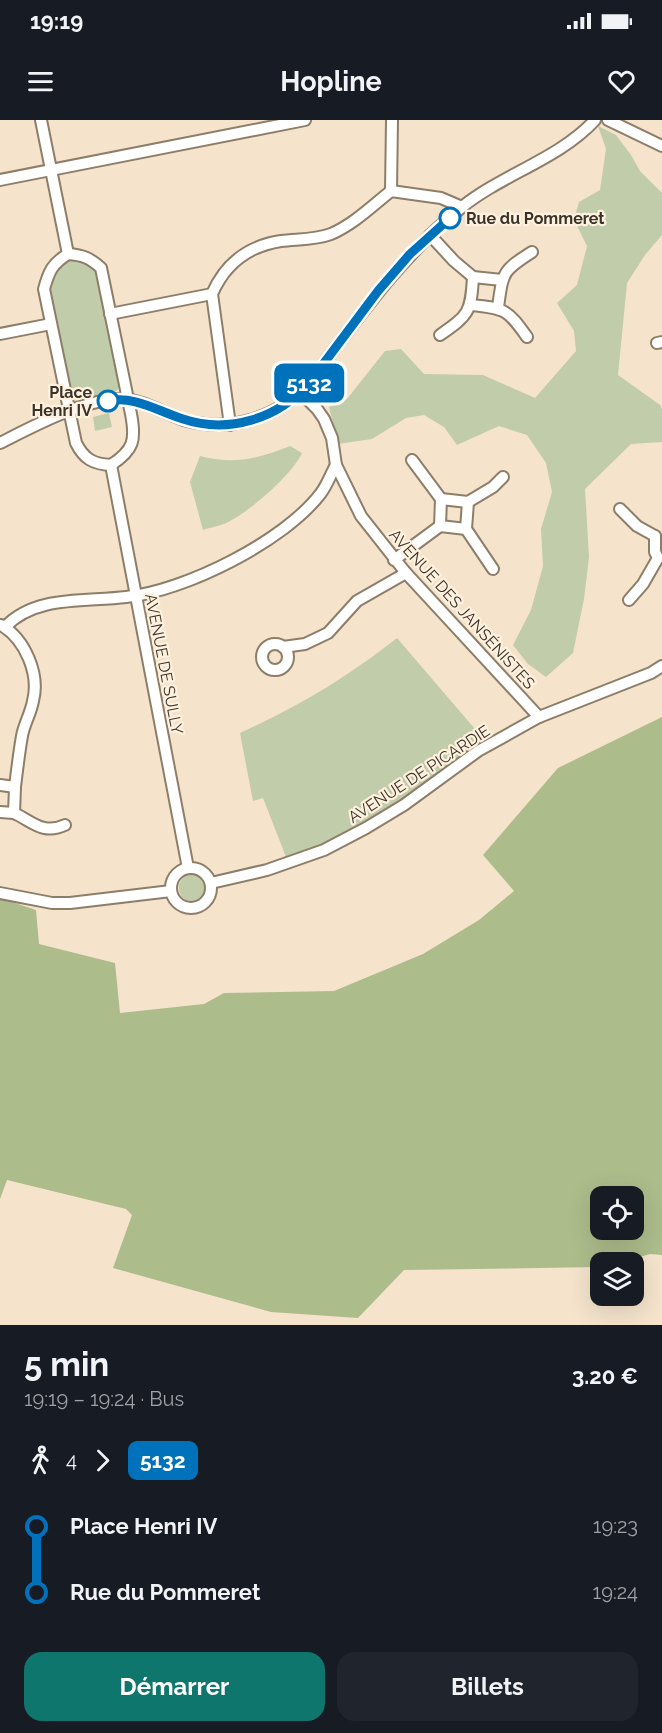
<!DOCTYPE html>
<html lang="fr">
<meta charset="utf-8">
<style>
:root{--surface:#171b24;--page:#20242c;--text:#f1f3f6;--muted:#9ea1a6;--accent:#0f766e}
body{margin:0;font-family:Raleway,sans-serif;background:var(--page);color:var(--text);height:100vh;display:flex;flex-direction:column;font-size:22px;white-space:nowrap}
*{box-sizing:border-box;margin:0}
p{font-size:20px;color:var(--muted)}
.icon{flex:none;width:33px;height:33px;fill:none;stroke:currentColor;stroke-width:2;stroke-linecap:round;stroke-linejoin:round}
.map{position:relative;height:1205px;overflow:hidden}
.drawer{display:flex;flex-direction:column;background:var(--surface);flex:1}
.drawer>*{flex:none}
.badge{padding:0 12px;border-radius:9px;font-size:21px;line-height:39px}
.tools{position:absolute;left:590px;top:1066px;display:grid;gap:12px}
.tools a{display:grid;place-items:center;width:54px;height:54px;border-radius:12px;background:var(--surface);box-shadow:0 6px 24px #0002;font-size:30px}
.map>.badge{position:absolute;translate:-50% -50%;box-shadow:0 0 0 3px #fff}
.legs{display:flex;align-items:center;gap:9px;height:66px;padding:0 24px;font-size:20px}
.legs p{margin-inline-start:auto}
.headline{display:flex;align-items:center;justify-content:space-between;height:102px;padding:0 24px}
h1{font-size:33px;font-weight:700;line-height:45px}
.primary-button{display:flex;gap:12px;margin-top:auto;padding:12px 24px}
.primary-button a{flex:1;height:69px;border-radius:18px;background:var(--accent);color:#fff;font-size:24px;font-weight:700;line-height:69px;text-align:center}
.primary-button a+a{background:var(--page);color:var(--text)}
ul{padding:0 24px;list-style:none}
li{display:flex;align-items:center;gap:21px;height:66px;font-size:22px}
li i{display:grid;place-items:center;width:9px;height:100%;margin:0 8px;background:currentColor}
li i::after{content:'';width:15px;height:15px;margin:-8px;border:4px solid;border-radius:50%;background:var(--surface)}
li p{margin-inline-start:auto}
li:first-child i{background:linear-gradient(#0000 50%,currentColor 0)}
li:last-child i{background:linear-gradient(currentColor 50%,#0000 0)}
.status{display:flex;justify-content:space-between;align-items:center;height:42px;padding:0 30px;background:var(--surface);direction:ltr}
.status svg{height:16px;fill:currentColor}
header{display:flex;justify-content:space-between;align-items:center;height:78px;padding:0 24px;background:var(--surface);font-size:27px;font-weight:700}
.map>svg:first-child{display:block}
.green{fill:#c1ccab}
.forest{fill:#adbc8b;fill-rule:evenodd}
.lines{fill:none;stroke-linecap:round;stroke-linejoin:round}
.minor-casing{stroke:#8d7e69;stroke-width:14}
.minor{stroke:#fff;stroke-width:10}
.line-1-casing{stroke:#fff;stroke-width:14}
.line-1{stroke:#0072bc;stroke-width:9}
.stop-1-dot{fill:#fff;stroke:#0072bc;stroke-width:3}
.labels{text-anchor:middle;dominant-baseline:central;stroke-width:4.5;stroke-linejoin:round;paint-order:stroke}
.stop-label{font-size:16px;font-weight:bold;fill:#3a332a;stroke:#fff1de;text-anchor:start}
.street-label{font-size:16px;fill:#3a332a;stroke:#fff1de}
</style>
<div class="status"><b>19:19</b><svg viewBox="0 0 49 12"><path d="M0 12V9h3v3zM5 12V6h3v6zM10 12V3h3v9zM15 12V0h3v12zM26 1h20v11H26zM47 4h2v5h-2z"/></svg></div>
<header><svg class="icon" aria-label="menu" viewBox="0 0 24 24"><path d="M4 6h16M4 12h16M4 18h16"/></svg>Hopline<svg class="icon" aria-label="heart" viewBox="0 0 24 24"><path d="M12 20l-8-8c-3-5 5-10 8-4 3-6 11-1 8 4z"/></svg></header>
<div class="map">
<svg width="662" height="1205" viewBox="0 0 662 1205">
<rect width="100%" height="100%" fill="#f5e3cc"/>
<g class="green">
<polygon points="598,6 616,15 631,35 640,51 662,73 662,115 645,135 627,163 618,255 660,285 662,289 662,322 631,324 585,369 589,437 584,479 573,533 546,557 528,544 513,525 531,490 543,446 541,409 552,372 546,343 527,315 499,306 457,325 444,307 424,295 406,298 372,319 338,324 329,287 347,279 385,231 401,229 424,254 483,255 535,278 576,231 574,211 557,183 577,165 587,126 574,100 579,82 600,70 606,29"/>
<path d="M72,138C85,140 94,144 100,156L121,264C116,278 92,279 79,282L70,277L48,167L56,147Z"/>
<polygon points="109,293 112,307 95,311 93,297"/>
<path d="M290,326L302,333C292,355 251,390 230,401C222,406 211,407 203,410L190,362L200,336C235,345 257,339 290,326Z"/>
<path d="M397,518L481,616L489,612L490,614L473,631L374,702L288,742L263,678L253,681L240,613C299,586 346,558 397,518Z"/>
<circle cx="193" cy="768" r="14"/>
</g>
<path class="forest" d="M662,597V1135L650,1134L619,1143H600V1147L404,1150L358,1198L271,1192L113,1148L132,1095L126,1089L7,1060L0,1079V778L36,790L39,824L115,843L120,893L204,884L224,873L334,871L423,834L479,800L514,771L483,735L558,648ZM600,1077H633V1110H600Z"/>
<g class="lines">
<g class="minor-casing">
<g id="minor">
<polyline points="41,0 68,134"/>
<polyline points="608,0 662,26"/>
<polyline points="0,60 305,0"/>
<polyline points="391,71 392,0"/>
<polyline points="430,115 454,141 473,157 502,160"/>
<path d="M68,134C83,135 90,138 101,148L131,294C136,320 134,330 111,345C93,344 84,339 76,323L44,169C49,151 52,144 68,134Z"/>
<path d="M471,185C505,188 508,190 527,217"/>
<path d="M498,187C503,152 502,151 532,132"/>
<polyline points="110,194 212,174"/>
<polyline points="0,214 51,204"/>
<path d="M440,215C469,195 471,192 473,157"/>
<polyline points="657,223 662,222"/>
<polyline points="301,273 317,289 324,299 332,318 336,345 361,396 406,453 539,597"/>
<path d="M230,305L212,174C225,144 248,126 281,121C298,119 315,120 331,114C354,104 372,86 391,71L441,78L462,87"/>
<path d="M0,323C34,306 85,278 124,279C142,280 166,294 184,300C230,313 278,298 309,263C356,201 400,137 462,87C503,54 559,39 595,0"/>
<polyline points="412,340 441,379 440,406 466,409 468,382"/>
<polyline points="111,345 188,748"/>
<polyline points="441,379 468,382 493,367 503,357"/>
<polyline points="620,389 637,406 655,416"/>
<polyline points="466,409 493,449"/>
<polyline points="655,416 655,432 658,438"/>
<polyline points="394,440 440,406"/>
<polyline points="629,480 643,464 658,438"/>
<path d="M5,507C35,475 85,482 126,477C185,471 285,421 321,373C327,365 331,354 336,345"/>
<circle cx="275" cy="537" r="13"/>
<polyline points="283,527 305,524 328,513 357,481 406,453"/>
<path d="M0,665L15,667C17,650 19,633 22,616C24,604 31,593 33,581C40,554 25,519 1,505"/>
<polyline points="0,692 14,693 15,667"/>
<path d="M14,693C33,702 43,715 65,705"/>
<circle cx="191" cy="768" r="20"/>
<polyline points="211,763 267,750 324,730 366,708 404,685 478,631 539,597 651,553 662,546"/>
<polyline points="0,773 52,783 70,783 171,771"/>
</g>
</g>
<use href="#minor" class="minor"/>
</g>
<g class="lines">
<g class="line-1-casing">
<path id="line-1" d="M108,281C133,275 158,291 183,299C228,314 278,299 309,263L378,171L410,134L450,98"/>
</g>
<use href="#line-1" class="line-1"/>
</g>
<g class="stop-1-dot">
<circle cx="450" cy="98" r="10"/>
<circle cx="108" cy="281" r="10"/>
</g>
<g class="labels">
<g class="stop-label">
<text x="466" y="98">Rue du Pommeret</text>
<text x="92" y="272" text-anchor="end">Place<tspan x="92" dy="18">Henri IV</tspan></text>
</g>
<g class="street-label">
<text transform="translate(462 489) rotate(48)">AVENUE DES JANSÉNISTES</text>
<text transform="translate(164 544) rotate(79)">AVENUE DE SULLY</text>
<text transform="translate(419 654) rotate(-33)">AVENUE DE PICARDIE</text>
</g>
</g>
</svg>
<div class="tools">
<a><svg class="icon" aria-label="locate" viewBox="0 0 24 24"><circle cx="12" cy="12" r="6"/><path d="M12 2v4M12 18v4M2 12h4M18 12h4"/></svg></a>
<a><svg class="icon" aria-label="layers" viewBox="0 0 24 24"><path d="M12 4l9 5-9 5-9-5zM3 14l9 5 9-5"/></svg></a>
</div>
<b class="badge" style="left:309px;top:263px;background:#0072bc;color:#fff">5132</b>
</div>
<section class="drawer">
<div class="headline"><div><h1>5 min</h1><p>19:19 – 19:24 · Bus</p></div><b>3.20 €</b></div>
<div class="legs"><svg class="icon" aria-label="walk" viewBox="0 0 24 24"><circle cx="13" cy="4" r="2"/><path d="M13 8l-2 6 4 7M11 14l-3 7M7 12l3-4h3l4 4"/></svg>4<svg class="icon" aria-label="forward" viewBox="0 0 24 24"><path d="M9 5l7 7-7 7"/></svg><b class="badge" style="background:#0072bc;color:#fff">5132</b></div>
<ul>
<li><i style="color:#0072bc"></i><b>Place Henri IV</b><p>19:23</p></li>
<li><i style="color:#0072bc"></i><b>Rue du Pommeret</b><p>19:24</p></li>
</ul>
<div class="primary-button"><a>Démarrer</a><a>Billets</a></div>
</section>
